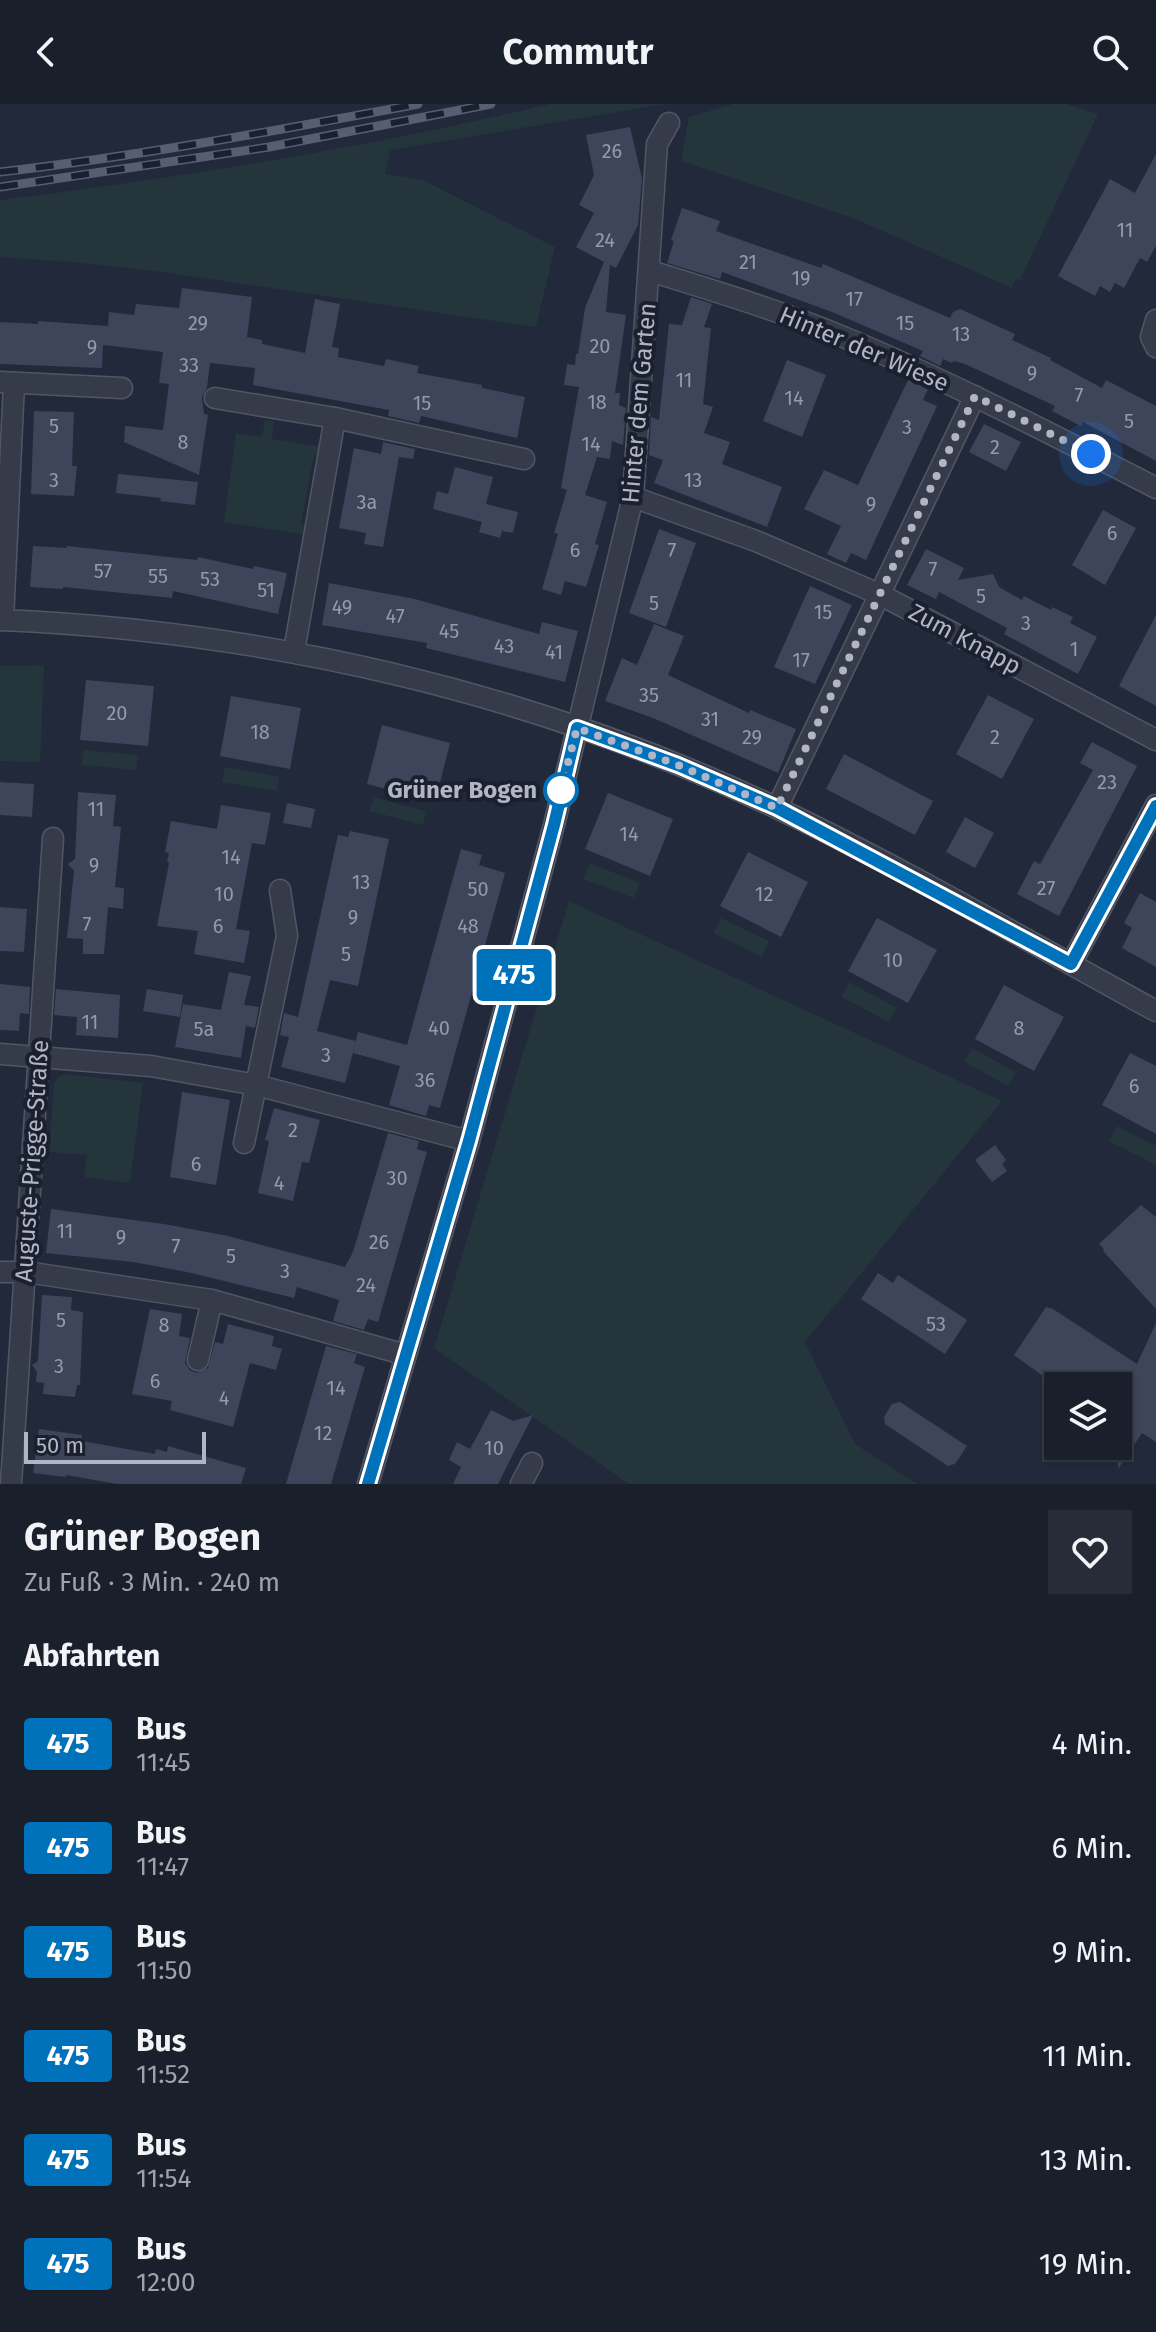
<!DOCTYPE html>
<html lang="de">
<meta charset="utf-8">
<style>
:root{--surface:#1a1f2c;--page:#272c38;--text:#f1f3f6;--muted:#9fa2a9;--line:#383d48}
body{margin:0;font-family:"Fira Sans",sans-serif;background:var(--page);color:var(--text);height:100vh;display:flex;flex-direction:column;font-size:30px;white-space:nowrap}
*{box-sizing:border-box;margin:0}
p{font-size:26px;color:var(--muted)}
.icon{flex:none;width:44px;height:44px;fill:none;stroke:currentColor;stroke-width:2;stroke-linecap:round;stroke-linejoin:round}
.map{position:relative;height:1380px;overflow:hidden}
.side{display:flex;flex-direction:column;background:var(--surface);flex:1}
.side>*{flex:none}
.badge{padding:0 16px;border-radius:6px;font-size:28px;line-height:52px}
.buttons{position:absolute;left:1044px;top:1268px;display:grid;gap:16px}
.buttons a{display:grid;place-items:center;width:88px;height:88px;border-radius:0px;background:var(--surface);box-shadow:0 2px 6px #0004,0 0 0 2px var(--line);font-size:40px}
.scale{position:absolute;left:24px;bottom:20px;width:182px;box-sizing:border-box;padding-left:8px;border:4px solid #b1b6c6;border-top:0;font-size:22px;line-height:28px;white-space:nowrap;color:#b1b6c6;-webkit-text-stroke:6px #1b202f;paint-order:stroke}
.you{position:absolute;width:40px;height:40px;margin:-20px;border:6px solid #fff;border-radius:50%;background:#1a73e8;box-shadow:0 0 0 12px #1a73e833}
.map>.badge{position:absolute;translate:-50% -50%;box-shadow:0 0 0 4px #fff}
h2{padding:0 24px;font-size:30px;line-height:72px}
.round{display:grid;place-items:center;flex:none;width:84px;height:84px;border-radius:0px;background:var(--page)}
.headline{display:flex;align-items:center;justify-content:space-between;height:136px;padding:0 24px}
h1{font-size:38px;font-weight:700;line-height:60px}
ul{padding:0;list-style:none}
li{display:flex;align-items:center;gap:24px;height:104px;padding:0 24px}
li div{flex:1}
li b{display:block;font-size:30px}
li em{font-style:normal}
li .badge{min-width:88px;font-weight:700;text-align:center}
header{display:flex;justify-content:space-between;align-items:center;height:104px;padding:0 24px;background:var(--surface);font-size:36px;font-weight:700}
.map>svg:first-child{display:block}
.green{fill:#24353b}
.building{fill:#3e455a}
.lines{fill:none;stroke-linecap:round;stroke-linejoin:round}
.minor-casing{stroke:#515665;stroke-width:23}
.minor{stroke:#363b4a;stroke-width:20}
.rail-casing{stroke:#585e72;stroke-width:9}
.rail{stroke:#1b202f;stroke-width:6;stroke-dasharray:18;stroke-linecap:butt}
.line-casing{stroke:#fff;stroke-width:18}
.line{stroke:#0072bc;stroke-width:12}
.walk{stroke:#b1b6c6;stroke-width:8;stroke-dasharray:0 14.4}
.stop-dot{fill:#fff;stroke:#0072bc;stroke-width:4}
.labels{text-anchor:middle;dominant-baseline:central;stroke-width:8;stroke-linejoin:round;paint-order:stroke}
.number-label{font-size:20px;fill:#949aab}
.street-label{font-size:24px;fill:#b1b6c6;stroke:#1b202f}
.stop-label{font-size:24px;font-weight:bold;fill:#b1b6c6;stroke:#1b202f;text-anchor:end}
</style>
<header><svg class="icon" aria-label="back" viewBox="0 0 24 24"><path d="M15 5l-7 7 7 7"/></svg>Commutr<svg class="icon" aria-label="search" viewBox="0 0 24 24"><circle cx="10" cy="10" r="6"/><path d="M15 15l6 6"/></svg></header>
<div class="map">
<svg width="1156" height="1380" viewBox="0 0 1156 1380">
<rect width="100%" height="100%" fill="#22293a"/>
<g class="green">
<path d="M550,0H665L390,46L385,70L423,76L555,143L536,223L163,168L85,159L0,153V96C187,73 367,43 550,0Z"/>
<polygon points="733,0 1066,0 1098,10 1020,176 1016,175 1012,184 853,114 681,57 689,13"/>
<polygon points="265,316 274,317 272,335 323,343 321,352 314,351 301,420 308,422 307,431 224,418 236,329 262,333"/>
<polygon points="44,561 40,658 0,657 0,562"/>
<polygon points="83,646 138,651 136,666 82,661"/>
<polygon points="225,663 279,673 277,687 222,678"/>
<polygon points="374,693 426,707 423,721 369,707"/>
<polygon points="590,759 640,779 634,794 583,775"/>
<polygon points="569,797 1002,997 805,1238 855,1340 917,1380 629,1380 434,1244"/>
<polygon points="721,814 769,837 762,853 713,829"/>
<polygon points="849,878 897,904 889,918 841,893"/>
<polygon points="972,944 1016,968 1008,982 964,958"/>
<polygon points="65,970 143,979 130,1079 84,1073 87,1051 49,1048 54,981 58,973"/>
<polygon points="1117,1022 1156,1042 1156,1061 1109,1037"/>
</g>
<g class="building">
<polygon points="630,23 642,75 638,121 616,164 610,161 606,208 626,211 615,289 620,289 619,301 626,304 623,341 612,337 610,355 597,353 585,391 607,398 595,440 599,441 586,483 565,477 561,491 542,485 558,430 554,429 567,386 561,384 579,283 564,281 567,260 575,261 576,250 578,250 585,204 604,158 576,143 594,109 579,101 594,71 586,31"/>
<polygon points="1156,50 1156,142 1147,158 1140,154 1124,184 1115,179 1110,188 1100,182 1095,192 1058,172 1110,75 1135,89"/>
<polygon points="682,104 720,117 716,127 821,164 823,160 950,214 953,208 960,205 1015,230 1012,236 1051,254 1050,256 1102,284 1106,276 1156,302 1156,357 1083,318 1081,322 1052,307 1055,302 965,260 954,257 952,259 943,255 940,262 920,252 923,247 832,208 722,168 720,175 667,159 674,137 671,136"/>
<polygon points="182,184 252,193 247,233 262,236 262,240 305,249 315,195 340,200 332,243 339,244 338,253 384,262 386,255 419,262 417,269 482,281 482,284 525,293 517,334 421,312 419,319 388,312 389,306 253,281 255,264 210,259 207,284 202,293 204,310 208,311 199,371 124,338 125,322 163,326 169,280 159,279 163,248 103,241 102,264 0,260 0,218 38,220 38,217 108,222 109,208 134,211 136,200 179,204"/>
<polygon points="691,193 712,200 704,223 711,224 703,300 713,303 704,329 730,338 722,360 782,383 767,423 654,379 663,356 649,351 651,313 659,316 669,220 682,221"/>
<polygon points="787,256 826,271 802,333 763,317"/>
<polygon points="908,276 928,285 923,296 937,302 866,456 851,449 846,459 827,450 841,422 804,405 824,366 858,381"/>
<polygon points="34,307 74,308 72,362 77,362 74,392 31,390"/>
<polygon points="984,320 1021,338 1006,367 969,348"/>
<polygon points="383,338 415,345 413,355 399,353 383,443 364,440 366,429 339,424 354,344 381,350"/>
<polygon points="455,363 493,373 486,400 518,408 513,429 502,427 500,434 479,428 482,418 433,405 437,387 448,390"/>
<polygon points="118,370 198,378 195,401 160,397 161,394 116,389"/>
<polygon points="1103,406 1136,424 1105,481 1072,461"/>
<polygon points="659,425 696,439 666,523 629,509"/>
<polygon points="33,442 67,444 67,442 197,456 198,453 253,465 254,462 287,469 278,510 173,487 172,494 63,483 63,485 30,483"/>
<polygon points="926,445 964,464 958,476 993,470 999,483 1022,496 1024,492 1051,506 1052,503 1073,513 1070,519 1097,533 1078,570 1004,530 1007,524 939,488 936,495 907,481"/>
<polygon points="329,479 415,495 539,530 542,518 578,527 565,578 426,544 427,539 322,521"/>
<polygon points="810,482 852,501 815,580 774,563"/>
<polygon points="1156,511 1156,602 1119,582"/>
<polygon points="654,520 684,532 668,571 749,609 750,606 796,625 778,669 653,614 605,597 622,554 637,561"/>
<polygon points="86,576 154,582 148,642 80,636"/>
<polygon points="988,591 1034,615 1002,675 956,650"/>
<polygon points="231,592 301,604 290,665 220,652"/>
<polygon points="382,621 450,639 435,698 367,680"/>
<polygon points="1092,638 1137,662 1059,812 1017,790 1034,757 1040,760 1093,666 1080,659"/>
<polygon points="844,650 933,697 915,731 826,685"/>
<polygon points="0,678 34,680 32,713 0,711"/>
<polygon points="78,688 116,691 113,722 121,723 115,783 124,784 123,805 108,803 104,850 83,850 83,835 67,834 74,767 68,760 75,755"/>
<polygon points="608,689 673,715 650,772 585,745"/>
<polygon points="287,699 315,705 311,724 283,719"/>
<polygon points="221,701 271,709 265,741 252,739 236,825 250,827 244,859 194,850 198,827 157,822 169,759 167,758 169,749 165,748 171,717 217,725"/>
<polygon points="965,713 994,729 975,764 946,748"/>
<polygon points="350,727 389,735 358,882 330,876 317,927 356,937 345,979 281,963 289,933 280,931 284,909 298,913 338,731 348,733"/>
<polygon points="461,745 482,751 479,761 505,769 440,1004 429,1001 426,1012 389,1001 400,962 353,949 358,928 407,941"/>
<polygon points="748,748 808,778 781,833 720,802"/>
<polygon points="1140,789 1156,798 1156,863 1122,844 1132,824 1124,819"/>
<polygon points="0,803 27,805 24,848 0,847"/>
<polygon points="877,814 937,846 908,899 848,867"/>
<polygon points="229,868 251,872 244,901 259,903 255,924 246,922 241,954 175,943 183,900 221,906"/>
<polygon points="0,880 30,883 29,910 20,909 19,927 0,926"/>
<polygon points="1004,881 1064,913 1034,967 975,935"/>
<polygon points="56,885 120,891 118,934 76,931 77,913 54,911"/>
<polygon points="147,885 183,891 180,913 143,907"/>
<polygon points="1130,949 1156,962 1156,1030 1102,1001"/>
<polygon points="182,988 230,996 216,1081 170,1073"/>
<polygon points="274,1004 320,1016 309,1059 302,1058 293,1097 258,1089 269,1037 265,1036"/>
<polygon points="388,1029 419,1037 417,1045 427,1048 378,1218 368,1215 364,1226 333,1217 339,1196 297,1183 294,1194 187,1168 133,1158 46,1149 51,1105 164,1120 228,1132 345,1163 353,1148"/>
<polygon points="995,1041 1006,1056 1002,1060 1007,1067 992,1078 975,1056"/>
<polygon points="1141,1101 1156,1113 1156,1205 1103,1147 1104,1145 1099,1140"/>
<polygon points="878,1169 893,1179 898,1171 967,1216 945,1250 861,1195"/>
<polygon points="42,1191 72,1193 71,1206 83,1208 80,1281 77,1281 75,1293 43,1290 44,1279 36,1278 37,1268 32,1261 38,1257"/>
<polygon points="1046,1203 1053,1205 1137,1260 1156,1219 1156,1338 1142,1329 1118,1365 1118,1282 1057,1282 1014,1251"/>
<polygon points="150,1205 182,1210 179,1232 190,1234 185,1259 190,1266 196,1269 208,1264 215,1238 223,1240 228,1220 274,1232 272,1242 282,1245 276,1266 250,1259 233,1323 170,1306 172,1297 132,1290"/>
<polygon points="326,1242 357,1250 354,1259 365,1263 331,1380 286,1380"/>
<polygon points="900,1298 967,1342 955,1360 948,1362 885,1320 884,1313 892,1300"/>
<polygon points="491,1306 513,1317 533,1311 498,1380 453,1380 461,1363 449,1356 457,1338 470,1345"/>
<polygon points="39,1325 82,1331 82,1337 155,1350 156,1345 167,1348 168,1342 246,1364 241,1380 117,1380 66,1371 66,1373 33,1369"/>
</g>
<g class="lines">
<g class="minor-casing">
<g id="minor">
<path d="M650,167C718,188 787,209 853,237C956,281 1056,332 1156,384"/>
<polyline points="1156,216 1151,233 1156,243"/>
<polyline points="0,278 122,284"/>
<polyline points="215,294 335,314 524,355"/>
<polyline points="633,393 756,437 881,491 1156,636"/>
<path d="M0,516C269,527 535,589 779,705C907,766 1031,839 1156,907"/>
<polyline points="3,516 14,279"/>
<polyline points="294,547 335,314"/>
<polyline points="777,704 975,292"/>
<polyline points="1071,860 1156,701"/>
<polyline points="0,950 151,962 256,981 469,1037"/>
<polyline points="244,1039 287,832 280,786"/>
<polyline points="0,1168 26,1168 212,1196 406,1251"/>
<polyline points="198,1256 212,1196"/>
<polyline points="11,1380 53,734"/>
<polyline points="368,1380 469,1037 554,721 633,393 657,40 669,19"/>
<polyline points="521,1380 532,1359"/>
</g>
</g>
<use href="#minor" class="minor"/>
<g class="rail-casing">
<g id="rail">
<path d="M0,68C140,52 279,26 418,0"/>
<polyline points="0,83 269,43 491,0"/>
</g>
</g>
<use href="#rail" class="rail"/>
</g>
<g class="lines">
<g class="line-casing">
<polyline id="line" points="368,1380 469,1037 554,721 577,624 678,661 777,704 1071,860 1156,702"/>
</g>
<use href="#line" class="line"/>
<polyline class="walk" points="561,686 577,624 678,661 777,704 975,292 1091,350"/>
</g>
<circle class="stop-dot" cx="561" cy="686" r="16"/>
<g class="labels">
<g class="number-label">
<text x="612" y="47">26</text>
<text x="1125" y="126">11</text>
<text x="605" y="136">24</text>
<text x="748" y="158">21</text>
<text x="801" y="174">19</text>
<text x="854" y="195">17</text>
<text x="198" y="219">29</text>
<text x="905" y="219">15</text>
<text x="961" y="230">13</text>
<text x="600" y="242">20</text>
<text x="92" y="243">9</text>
<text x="189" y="261">33</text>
<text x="1032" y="269">9</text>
<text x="684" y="276">11</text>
<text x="1079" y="291">7</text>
<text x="794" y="294">14</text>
<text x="597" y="298">18</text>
<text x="422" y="299">15</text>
<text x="1129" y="317">5</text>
<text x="54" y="322">5</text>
<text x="907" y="323">3</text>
<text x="183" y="338">8</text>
<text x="591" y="340">14</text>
<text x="995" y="343">2</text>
<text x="54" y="376">3</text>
<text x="693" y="376">13</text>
<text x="367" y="398">3a</text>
<text x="871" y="400">9</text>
<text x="1112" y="429">6</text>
<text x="575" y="446">6</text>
<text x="672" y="446">7</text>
<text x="933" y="465">7</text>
<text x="103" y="467">57</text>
<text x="158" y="472">55</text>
<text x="210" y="475">53</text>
<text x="266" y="486">51</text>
<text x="981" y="492">5</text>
<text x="654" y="499">5</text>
<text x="342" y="503">49</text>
<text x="823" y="508">15</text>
<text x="395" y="512">47</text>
<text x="1026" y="519">3</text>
<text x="449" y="527">45</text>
<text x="504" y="542">43</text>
<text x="1074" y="545">1</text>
<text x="554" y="548">41</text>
<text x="801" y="556">17</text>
<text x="649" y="591">35</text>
<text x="117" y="609">20</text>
<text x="710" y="615">31</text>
<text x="260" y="628">18</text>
<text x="752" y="633">29</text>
<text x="995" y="633">2</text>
<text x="1107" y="678">23</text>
<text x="96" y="705">11</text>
<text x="629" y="730">14</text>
<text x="231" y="753">14</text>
<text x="94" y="761">9</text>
<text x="361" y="778">13</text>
<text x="1046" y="784">27</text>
<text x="478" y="785">50</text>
<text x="224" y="790">10</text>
<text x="764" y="790">12</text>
<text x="353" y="813">9</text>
<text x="87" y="820">7</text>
<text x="218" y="822">6</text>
<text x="468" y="822">48</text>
<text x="346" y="850">5</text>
<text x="893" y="856">10</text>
<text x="90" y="918">11</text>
<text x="439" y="924">40</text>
<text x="1019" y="924">8</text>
<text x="204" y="925">5a</text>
<text x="326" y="951">3</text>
<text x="425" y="976">36</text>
<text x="1134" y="982">6</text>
<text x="293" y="1026">2</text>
<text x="196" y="1060">6</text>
<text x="397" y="1074">30</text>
<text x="279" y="1079">4</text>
<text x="65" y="1127">11</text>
<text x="121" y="1133">9</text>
<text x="379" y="1138">26</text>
<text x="176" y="1142">7</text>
<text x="231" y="1152">5</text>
<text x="285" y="1167">3</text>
<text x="366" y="1181">24</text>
<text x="61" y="1216">5</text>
<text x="936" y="1220">53</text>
<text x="164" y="1221">8</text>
<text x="59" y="1262">3</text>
<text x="155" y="1277">6</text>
<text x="336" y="1284">14</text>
<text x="224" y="1294">4</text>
<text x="323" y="1329">12</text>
<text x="494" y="1344">10</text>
</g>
<g class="street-label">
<text transform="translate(864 245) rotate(23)">Hinter der Wiese</text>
<text transform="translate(639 299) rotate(-85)">Hinter dem Garten</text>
<text transform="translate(965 535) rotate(28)">Zum Knapp</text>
<text transform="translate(32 1057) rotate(-86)">Auguste-Prigge-Straße</text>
</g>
<g class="stop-label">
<text x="537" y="686">Grüner Bogen</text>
</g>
</g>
</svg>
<div class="buttons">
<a><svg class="icon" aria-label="layers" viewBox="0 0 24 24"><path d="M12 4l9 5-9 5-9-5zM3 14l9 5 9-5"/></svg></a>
</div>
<div class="scale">50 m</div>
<div class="you" style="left:1091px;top:350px"></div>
<b class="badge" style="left:514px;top:871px;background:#0072bc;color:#fff">475</b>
</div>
<section class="side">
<div class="headline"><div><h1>Grüner Bogen</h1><p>Zu Fuß · 3 Min. · 240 m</p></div><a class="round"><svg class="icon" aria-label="heart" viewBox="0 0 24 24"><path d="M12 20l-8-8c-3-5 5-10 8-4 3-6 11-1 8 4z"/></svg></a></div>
<h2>Abfahrten</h2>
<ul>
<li><span class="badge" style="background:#0072bc;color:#fff">475</span><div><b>Bus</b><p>11:45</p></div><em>4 Min.</em></li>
<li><span class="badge" style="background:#0072bc;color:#fff">475</span><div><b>Bus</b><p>11:47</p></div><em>6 Min.</em></li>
<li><span class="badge" style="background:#0072bc;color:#fff">475</span><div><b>Bus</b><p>11:50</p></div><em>9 Min.</em></li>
<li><span class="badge" style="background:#0072bc;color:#fff">475</span><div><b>Bus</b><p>11:52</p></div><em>11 Min.</em></li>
<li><span class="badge" style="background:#0072bc;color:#fff">475</span><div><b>Bus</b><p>11:54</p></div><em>13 Min.</em></li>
<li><span class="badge" style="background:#0072bc;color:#fff">475</span><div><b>Bus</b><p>12:00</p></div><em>19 Min.</em></li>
</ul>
</section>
